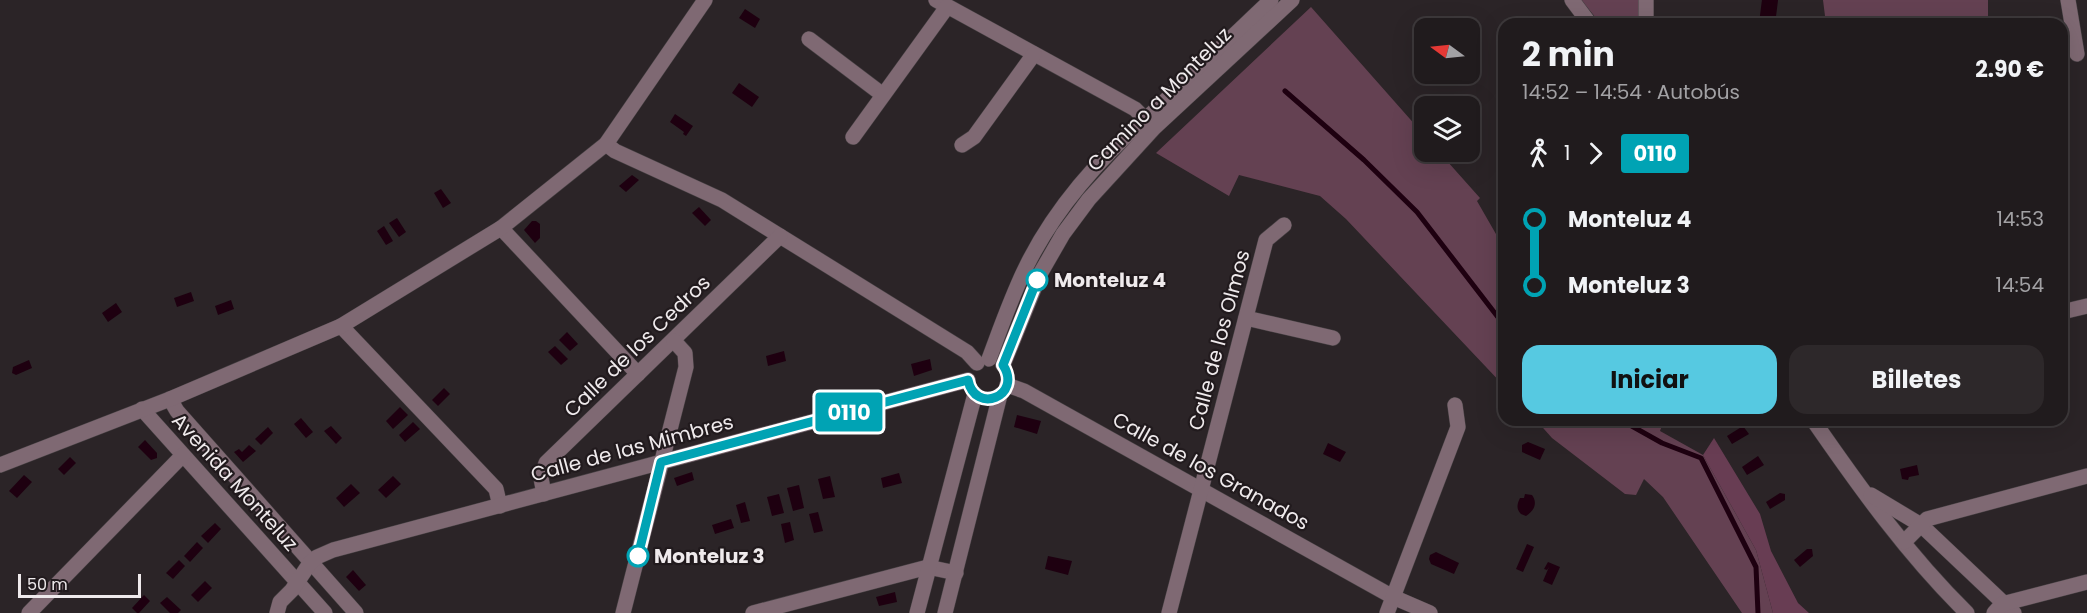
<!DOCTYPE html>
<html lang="es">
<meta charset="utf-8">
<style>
:root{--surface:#201b1d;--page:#2d282a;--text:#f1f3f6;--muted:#a2a1a4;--line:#3d393b;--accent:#56c9e1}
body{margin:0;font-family:Poppins,sans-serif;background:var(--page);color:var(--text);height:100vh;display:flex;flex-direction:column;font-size:22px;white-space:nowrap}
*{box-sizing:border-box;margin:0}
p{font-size:20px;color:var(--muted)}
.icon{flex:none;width:33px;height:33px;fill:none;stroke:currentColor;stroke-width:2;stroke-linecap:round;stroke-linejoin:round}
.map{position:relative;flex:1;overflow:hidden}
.panel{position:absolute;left:1498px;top:18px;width:570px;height:408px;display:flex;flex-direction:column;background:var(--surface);border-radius:18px;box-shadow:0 6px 24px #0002,0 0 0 2px var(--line)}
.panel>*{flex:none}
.badge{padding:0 12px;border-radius:4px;font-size:21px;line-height:39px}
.needle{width:39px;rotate:285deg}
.tools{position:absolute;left:1414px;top:18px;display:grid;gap:12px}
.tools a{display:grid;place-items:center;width:66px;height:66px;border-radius:12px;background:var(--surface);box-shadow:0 6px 24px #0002,0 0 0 2px var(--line);font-size:30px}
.scale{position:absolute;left:18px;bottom:15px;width:123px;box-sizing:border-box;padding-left:6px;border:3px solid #efeaec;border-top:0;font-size:16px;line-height:21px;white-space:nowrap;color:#efeaec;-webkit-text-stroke:4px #211a1d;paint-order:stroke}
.map>.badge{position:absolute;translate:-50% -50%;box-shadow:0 0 0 3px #fff}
.legs{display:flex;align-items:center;gap:9px;height:66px;padding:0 24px;font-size:20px}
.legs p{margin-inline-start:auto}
.headline{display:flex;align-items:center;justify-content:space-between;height:102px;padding:0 24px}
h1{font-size:33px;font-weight:700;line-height:45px}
.button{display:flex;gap:12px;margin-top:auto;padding:12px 24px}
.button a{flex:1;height:69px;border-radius:18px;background:var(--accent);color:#111;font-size:24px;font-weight:700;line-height:69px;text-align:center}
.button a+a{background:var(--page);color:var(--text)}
ul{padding:0 24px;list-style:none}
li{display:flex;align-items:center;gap:21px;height:66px;font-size:22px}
li i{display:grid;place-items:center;width:9px;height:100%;margin:0 8px;background:currentColor}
li i::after{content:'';width:15px;height:15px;margin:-8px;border:4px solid;border-radius:50%;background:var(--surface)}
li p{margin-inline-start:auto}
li:first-child i{background:linear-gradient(#0000 50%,currentColor 0)}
li:last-child i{background:linear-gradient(currentColor 50%,#0000 0)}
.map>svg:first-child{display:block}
.green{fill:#644152}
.forest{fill:#683d53}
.water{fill:#1e0010}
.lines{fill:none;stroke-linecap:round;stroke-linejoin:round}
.stream{stroke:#1e0010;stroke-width:5}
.canal{stroke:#1e0010;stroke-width:16}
.minor-casing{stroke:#464043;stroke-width:16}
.minor{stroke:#7f6973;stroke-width:15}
.line-1-casing{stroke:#fff;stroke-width:14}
.line-1{stroke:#00a3b4;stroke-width:9}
.stop-1-dot{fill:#fff;stroke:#00a3b4;stroke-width:3}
.labels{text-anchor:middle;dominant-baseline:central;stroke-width:4.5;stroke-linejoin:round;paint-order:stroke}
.street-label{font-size:20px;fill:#efeaec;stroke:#211a1d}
.stop-label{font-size:20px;font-weight:bold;fill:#efeaec;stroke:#211a1d;text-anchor:start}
</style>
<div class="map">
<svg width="2087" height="613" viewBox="0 0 2087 613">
<rect width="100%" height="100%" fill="#2b2427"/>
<g class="green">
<polygon points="1581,0 1640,0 1640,24 1601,24"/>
<polygon points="1823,0 1988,0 1988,24 1826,24"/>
<polygon points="1311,7 1425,136 1425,152 1439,152 1480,198 1477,201 1504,248 1504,386 1346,219 1320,196 1239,175 1229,196 1156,153"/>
<polygon points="1536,420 1664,420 1660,431 1703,455 1756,550 1773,613 1742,613 1663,497 1644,479 1636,495 1625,494 1552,438"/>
</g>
<polygon class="forest" points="1714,438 1760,514 1771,551 1798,603 1809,613 1773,613 1756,550 1703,455"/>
<g class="water">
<polygon points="745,9 760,19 755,28 739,18"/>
<polygon points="739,83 759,97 752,107 732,93"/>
<polygon points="675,114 693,126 686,136 683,134 684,132 670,122"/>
<polygon points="632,175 639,180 626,192 619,186"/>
<polygon points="441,189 451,203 443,208 434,193"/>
<polygon points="699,207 711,220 705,226 692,213"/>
<polygon points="397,218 406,232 399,237 389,223"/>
<polygon points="532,221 536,221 540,224 540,238 535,243 524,230"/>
<polygon points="384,226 393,241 386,245 377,231"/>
<polygon points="191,292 194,301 177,307 174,298"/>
<polygon points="231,300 234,309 218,315 215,306"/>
<polygon points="116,303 122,312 108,322 102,313"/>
<polygon points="567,332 578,344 570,351 559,340"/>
<polygon points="555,346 568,359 561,365 548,352"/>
<polygon points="784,351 786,361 768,366 766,356"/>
<polygon points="930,359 932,370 914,376 911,364"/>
<polygon points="29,360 32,368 16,375 12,373 13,367"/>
<polygon points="444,388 450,394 438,406 432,400"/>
<polygon points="400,407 408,415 393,429 386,421"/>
<polygon points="1017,415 1041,421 1037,434 1014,427"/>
<polygon points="301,418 313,432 306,438 294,424"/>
<polygon points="413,422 420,429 405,442 399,435"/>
<polygon points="331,426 342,438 336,444 324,431"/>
<polygon points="1743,426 1749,434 1732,444 1727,436"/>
<polygon points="268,427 273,433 261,445 255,439"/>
<polygon points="145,440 157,453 157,458 151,460 138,447"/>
<polygon points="1528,442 1545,449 1540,460 1522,452 1522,445"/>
<polygon points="1328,443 1346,452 1340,462 1323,454"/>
<polygon points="249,445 256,451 243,462 234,452 239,449 242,452"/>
<polygon points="1758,456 1764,465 1747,475 1742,467"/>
<polygon points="70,457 76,463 64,475 58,469"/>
<polygon points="1917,465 1919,475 1909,477 1908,480 1902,479 1900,469"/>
<polygon points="692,472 694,480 677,486 674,478"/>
<polygon points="899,473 902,483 883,488 881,478"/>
<polygon points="24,475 32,482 17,498 9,491"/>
<polygon points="393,476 401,484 386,498 378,490"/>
<polygon points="830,476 835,497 823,499 818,479"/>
<polygon points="351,484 360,493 344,507 336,498"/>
<polygon points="799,485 804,508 793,511 787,488"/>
<polygon points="1780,493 1785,494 1785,500 1770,509 1766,502"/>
<polygon points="779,494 784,513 772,516 767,497"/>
<path d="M1525,494L1532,495C1538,503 1534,511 1526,516L1521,514C1516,509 1517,504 1520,498H1524Z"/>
<polygon points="745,502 750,521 741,523 736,505"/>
<polygon points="818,512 823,531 814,533 809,514"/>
<polygon points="731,519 734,528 715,534 712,525"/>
<polygon points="790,522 794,540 785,543 781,524"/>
<polygon points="215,523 221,529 208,543 201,536"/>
<polygon points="197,542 203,548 190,562 184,556"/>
<polygon points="1527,544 1534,547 1523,572 1516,569"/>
<polygon points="1807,549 1812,549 1813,556 1800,567 1794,560"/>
<polygon points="1436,552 1459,563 1454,574 1431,564 1429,559 1430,555"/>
<polygon points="1048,556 1072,561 1068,575 1045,569"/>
<polygon points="179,560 185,566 173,579 166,573"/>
<polygon points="1548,562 1560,567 1552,585 1543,581 1549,567 1547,570 1544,569"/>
<polygon points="353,570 366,585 359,591 346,577"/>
<polygon points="205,581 212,588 198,602 191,595"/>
<polygon points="895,592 897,602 879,606 876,597"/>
<polygon points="144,595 150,601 139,613 137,613 132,608"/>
<polygon points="167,597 181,610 178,613 170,613 160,603"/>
</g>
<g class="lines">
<g class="stream">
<polyline points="1285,91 1364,160 1417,212 1504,325"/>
<polyline points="1621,420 1662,443 1701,458 1756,567 1758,613"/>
</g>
<polyline class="canal" points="1767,24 1770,0"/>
<g class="minor-casing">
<g id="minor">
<polyline points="936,0 1135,109 1152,126"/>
<polyline points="1572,0 1590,24"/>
<polyline points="2068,0 2077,54"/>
<polyline points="1646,24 1646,0"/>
<polyline points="809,39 883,95"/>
<polyline points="853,137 947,7"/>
<polyline points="606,144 615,151 722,200 967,352 977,363"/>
<polyline points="962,145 974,137 1034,54"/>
<polyline points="501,228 638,374"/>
<polyline points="2062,312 2087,306"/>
<polyline points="1246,318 1333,338"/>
<polyline points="341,326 496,489 500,506"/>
<path d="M989,359C1001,327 1012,295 1027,265C1055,209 1099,158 1146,119L1271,0"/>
<polyline points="1003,365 1040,274 1063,234 1089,199 1154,128 1292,0"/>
<polyline points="1007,385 1024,391 1393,597 1430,613"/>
<polyline points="170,399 177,411 356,613"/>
<polyline points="142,409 325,613"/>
<path d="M1813,420C1860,488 1908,555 1967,613"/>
<polyline points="0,465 170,399 341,326 501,228 606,144 705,0"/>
<polyline points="544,494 541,478 546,463 780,236"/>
<polyline points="1871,495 1921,525 2014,613"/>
<polyline points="1904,542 1927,519 2087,476"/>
<polyline points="29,613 183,455"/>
<polyline points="277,613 280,602 292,590 310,563 317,557 333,550 968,380"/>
<polyline points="623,613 686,367 685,353 674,341"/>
<polyline points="753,613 928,567 956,573"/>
<polyline points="917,613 975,394"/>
<polyline points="945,613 1000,395"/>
<polyline points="1169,613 1266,240 1284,225"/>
<polyline points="1387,613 1458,427 1455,405"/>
<polyline points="1994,613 2002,604 2087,582"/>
</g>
</g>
<use href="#minor" class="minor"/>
</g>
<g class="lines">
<g class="line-1-casing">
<path id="line-1" d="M638,556L661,462L968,380C975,415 1023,396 1003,365L1037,280"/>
</g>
<use href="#line-1" class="line-1"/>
</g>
<g class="stop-1-dot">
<circle cx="1037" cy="280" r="10"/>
<circle cx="638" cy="556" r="10"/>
</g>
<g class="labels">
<g class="street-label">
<text transform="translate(1159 99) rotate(-45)">Camino a Monteluz</text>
<text transform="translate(1219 340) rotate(-75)">Calle de los Olmos</text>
<text transform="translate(637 346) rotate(-44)">Calle de los Cedros</text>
<text transform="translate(632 448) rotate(-15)">Calle de las Mimbres</text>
<text transform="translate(1211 471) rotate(29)">Calle de los Granados</text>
<text transform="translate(235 482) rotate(48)">Avenida Monteluz</text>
</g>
<g class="stop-label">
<text x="1054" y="280">Monteluz 4</text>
<text x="654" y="556">Monteluz 3</text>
</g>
</g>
</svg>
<div class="tools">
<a><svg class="needle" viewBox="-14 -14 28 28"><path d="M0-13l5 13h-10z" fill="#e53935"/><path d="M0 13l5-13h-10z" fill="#a2a1a4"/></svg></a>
<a><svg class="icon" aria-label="layers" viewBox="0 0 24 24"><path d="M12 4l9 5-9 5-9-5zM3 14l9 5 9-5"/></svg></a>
</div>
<div class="scale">50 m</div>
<b class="badge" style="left:849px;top:412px;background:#00a3b4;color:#fff">0110</b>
<section class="panel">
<div class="headline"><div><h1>2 min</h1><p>14:52 – 14:54 · Autobús</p></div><b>2.90 €</b></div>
<div class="legs"><svg class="icon" aria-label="walk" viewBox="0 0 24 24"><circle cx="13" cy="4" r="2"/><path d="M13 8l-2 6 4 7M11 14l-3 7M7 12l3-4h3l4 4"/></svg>1<svg class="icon" aria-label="forward" viewBox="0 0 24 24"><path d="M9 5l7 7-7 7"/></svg><b class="badge" style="background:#00a3b4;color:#fff">0110</b></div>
<ul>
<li><i style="color:#00a3b4"></i><b>Monteluz 4</b><p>14:53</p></li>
<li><i style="color:#00a3b4"></i><b>Monteluz 3</b><p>14:54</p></li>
</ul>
<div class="button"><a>Iniciar</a><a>Billetes</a></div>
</section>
</div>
